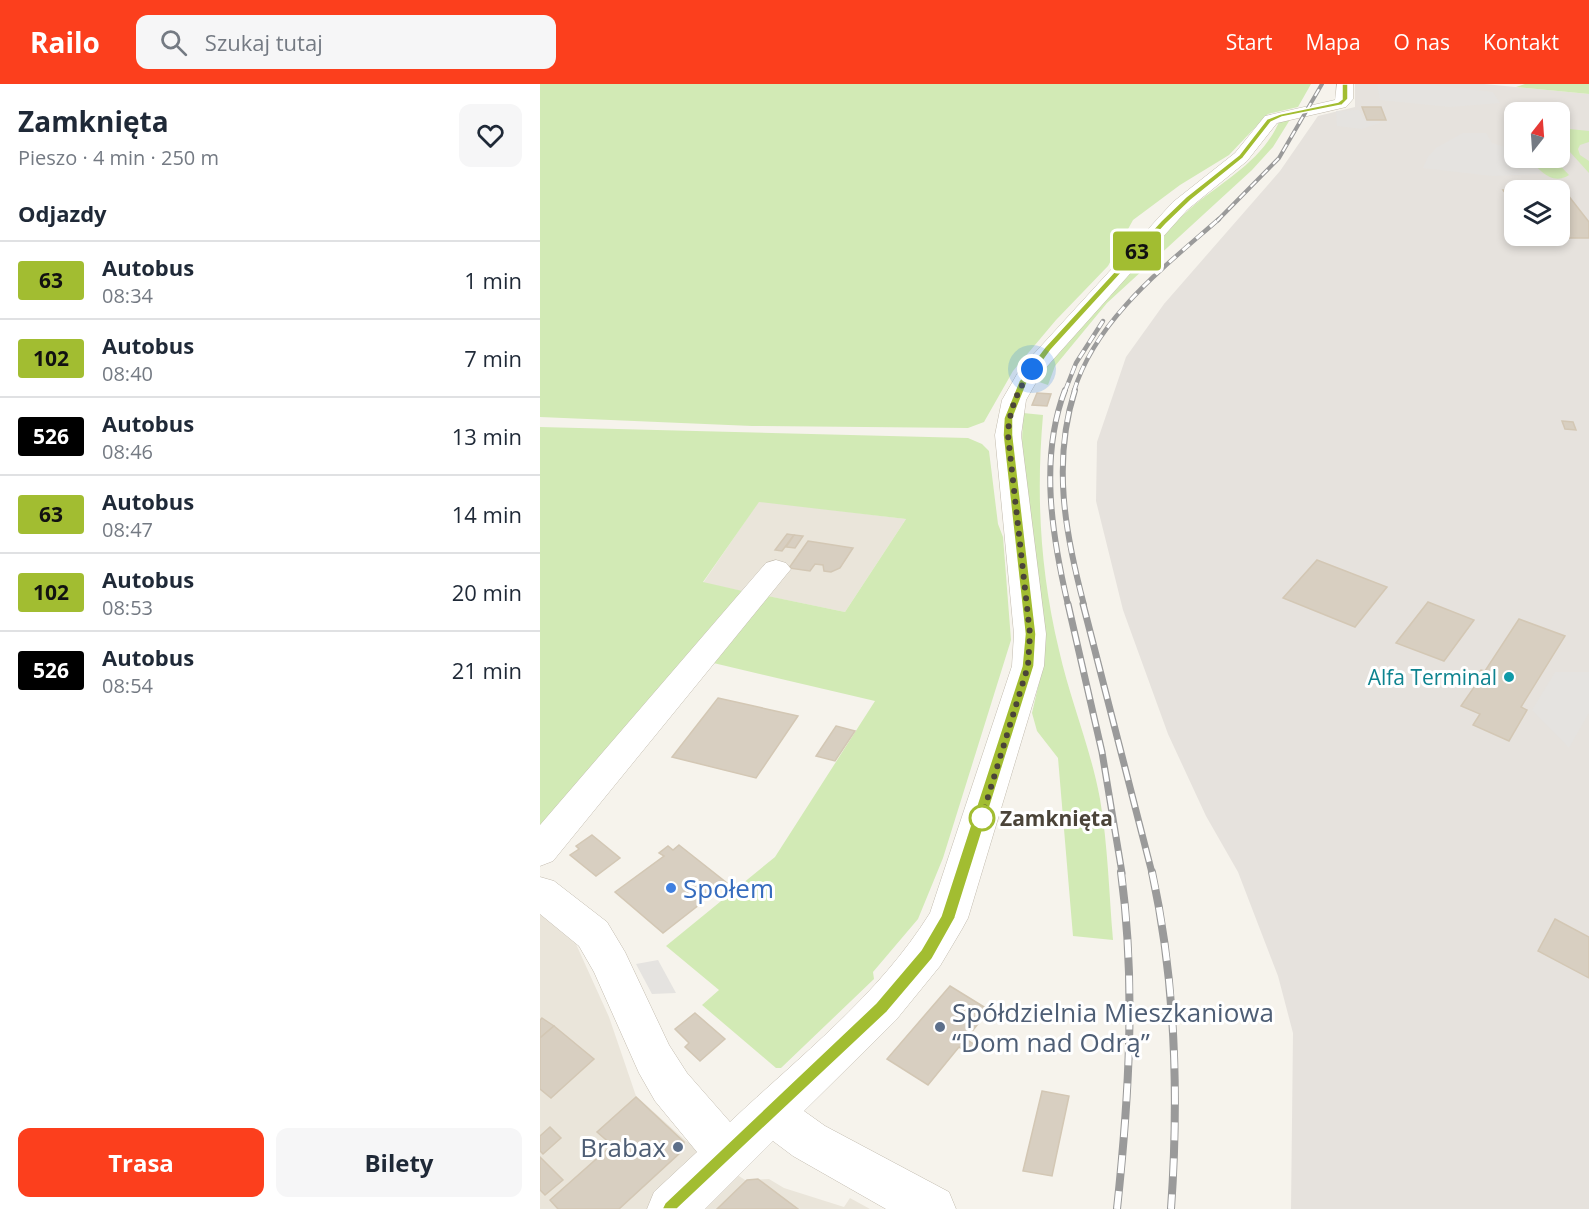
<!DOCTYPE html>
<html lang="pl">
<meta charset="utf-8">
<style>
:root{--surface:#fff;--page:#f6f6f7;--text:#1f2937;--muted:#747a83;--line:#e0e1e3;--accent:#fc3f1d}
body{margin:0;font-family:"Open Sans",sans-serif;background:var(--page);color:var(--text);height:100vh;display:flex;flex-direction:column;font-size:22px;white-space:nowrap}
*{box-sizing:border-box;margin:0}
p{font-size:20px;color:var(--muted)}
.icon{flex:none;width:33px;height:33px;fill:none;stroke:currentColor;stroke-width:2;stroke-linecap:round;stroke-linejoin:round}
.map{position:relative;flex:1;overflow:hidden}
.details{display:flex;flex-direction:column;background:var(--surface);width:540px}
.details>*{flex:none}
.badge{padding:0 12px;border-radius:4px;font-size:21px;line-height:39px}
.needle{width:39px;rotate:17deg}
.tools{position:absolute;left:964px;top:18px;display:grid;gap:12px}
.tools a{display:grid;place-items:center;width:66px;height:66px;border-radius:12px;background:var(--surface);box-shadow:0 3px 9px #0003;font-size:30px}
.you{position:absolute;width:30px;height:30px;margin:-15px;border:4px solid #fff;border-radius:50%;background:#1a73e8;box-shadow:0 0 0 9px #1a73e833}
.map>.badge{position:absolute;translate:-50% -50%;box-shadow:0 0 0 3px #fff}
h2{padding:0 18px;font-size:22px;line-height:54px}
.round{display:grid;place-items:center;flex:none;width:63px;height:63px;border-radius:12px;background:var(--page)}
.summary{display:flex;align-items:center;justify-content:space-between;height:102px;padding:0 18px}
h1{font-size:28px;font-weight:700;line-height:45px}
.primary-button{display:flex;gap:12px;margin-top:auto;padding:12px 18px}
.primary-button a{flex:1;height:69px;border-radius:12px;background:var(--accent);color:#fff;font-size:24px;font-weight:700;line-height:69px;text-align:center}
.primary-button a+a{background:var(--page);color:var(--text)}
ul{padding:0;list-style:none}
li{display:flex;align-items:center;gap:18px;height:78px;padding:0 18px;border-top:2px solid var(--line)}
li div{flex:1}
li b{display:block;font-size:22px}
li em{font-style:normal}
li .badge{min-width:66px;font-weight:700;text-align:center}
header{display:flex;align-items:center;gap:36px;box-sizing:border-box;height:84px;padding:0 30px;background:var(--accent);color:#fff}
header strong{font-size:28px}
nav{display:flex;gap:33px;margin-inline-start:auto;font-size:21px}
.search{width:420px;height:54px;background:var(--page);display:flex;align-items:center;gap:15px;box-sizing:border-box;padding:0 21px;border-radius:12px;color:var(--muted);font-size:22px}
main{display:flex;flex:1;min-height:0}
.map>svg:first-child{display:block}
.residential{fill:#eae5da}
.industrial{fill:#e6e2dd;fill-rule:evenodd}
.green{fill:#d2eab5}
.parking{fill:#e5e3e0}
.building{fill:#d8cfc1;stroke:#d3c7b4;stroke-width:1.5}
.lines{fill:none;stroke-linecap:round;stroke-linejoin:round}
.minor-casing{stroke:#c2bbae;stroke-width:1}
.minor{fill:#fff;fill-rule:evenodd}
.rail-far4-casing{stroke:#9a9a9a;stroke-width:4}
.rail-far3-casing{stroke:#9a9a9a;stroke-width:4.5}
.rail-far2-casing{stroke:#9a9a9a;stroke-width:6}
.rail-far1-casing{stroke:#9a9a9a;stroke-width:7}
.rail-casing{stroke:#9a9a9a;stroke-width:8}
.rail-far4{stroke:#fff;stroke-width:2;stroke-dasharray:8;stroke-linecap:butt}
.rail-far3{stroke:#fff;stroke-width:3;stroke-dasharray:9;stroke-linecap:butt}
.rail-far2{stroke:#fff;stroke-width:4;stroke-dasharray:11;stroke-linecap:butt}
.rail-far1{stroke:#fff;stroke-width:4.5;stroke-dasharray:14;stroke-linecap:butt}
.rail{stroke:#fff;stroke-width:6;stroke-dasharray:18;stroke-linecap:butt}
.line{fill:#a2bd31;stroke:#fff;stroke-width:1.5}
.walk{stroke:#4b4439;stroke-width:6;stroke-dasharray:0 10.8}
.culture-dot{fill:#0f9aa8;stroke:#fff;stroke-width:2}
.stop-dot{fill:#fff;stroke:#a2bd31;stroke-width:3}
.shop-dot{fill:#3f7fe0;stroke:#fff;stroke-width:2}
.service-dot{fill:#5c6f8a;stroke:#fff;stroke-width:2}
.labels{text-anchor:middle;dominant-baseline:central;stroke-width:6;stroke-linejoin:round;paint-order:stroke}
.culture-label{font-size:21px;fill:#0d838f;stroke:#fff;text-anchor:end}
.stop-label{font-size:21px;font-weight:bold;fill:#4b4439;stroke:#fff;text-anchor:start}
.near-shop-label{font-size:26px;fill:#366cbe;stroke:#fff;text-anchor:start}
.near-service-label{font-size:26px;fill:#4e5e75;stroke:#fff;text-anchor:start}
</style>
<header>
<strong>Railo</strong>
<div class="search"><svg class="icon" aria-label="search" viewBox="0 0 24 24"><circle cx="10" cy="10" r="6"/><path d="M15 15l6 6"/></svg>Szukaj tutaj</div>
<nav><a>Start</a><a>Mapa</a><a>O nas</a><a>Kontakt</a></nav>
</header>
<main>
<section class="details">
<div class="summary"><div><h1>Zamknięta</h1><p>Pieszo · 4 min · 250 m</p></div><a class="round"><svg class="icon" aria-label="heart" viewBox="0 0 24 24"><path d="M12 20l-8-8c-3-5 5-10 8-4 3-6 11-1 8 4z"/></svg></a></div>
<h2>Odjazdy</h2>
<ul>
<li><span class="badge" style="background:#a2bd31;color:#111">63</span><div><b>Autobus</b><p>08:34</p></div><em>1 min</em></li>
<li><span class="badge" style="background:#a2bd31;color:#111">102</span><div><b>Autobus</b><p>08:40</p></div><em>7 min</em></li>
<li><span class="badge" style="background:#000;color:#fff">526</span><div><b>Autobus</b><p>08:46</p></div><em>13 min</em></li>
<li><span class="badge" style="background:#a2bd31;color:#111">63</span><div><b>Autobus</b><p>08:47</p></div><em>14 min</em></li>
<li><span class="badge" style="background:#a2bd31;color:#111">102</span><div><b>Autobus</b><p>08:53</p></div><em>20 min</em></li>
<li><span class="badge" style="background:#000;color:#fff">526</span><div><b>Autobus</b><p>08:54</p></div><em>21 min</em></li>
</ul>
<div class="primary-button"><a>Trasa</a><a>Bilety</a></div>
</section>
<div class="map">
<svg width="1049" height="1125" viewBox="0 0 1049 1125">
<rect width="100%" height="100%" fill="#f6f3ec"/>
<g class="residential">
<polygon points="219,417 366,435 305,528 163,499"/>
<polygon points="0,830 36,860 69,933 96,1012 145,1056 205,1096 229,1095 244,1104 304,1123 310,1114 330,1125 0,1125"/>
</g>
<path class="industrial" d="M815,0H944L1049,10V1125H751L753,949L738,892L698,788L666,732L628,650L583,526L556,417L557,358L586,273L624,220L740,87L778,32L815,23ZM975,28H1020V74H975ZM975,106H1020V152H975Z"/>
<g class="green">
<polygon points="0,0 771,0 758,23 728,30 689,71 640,101 593,136 568,182 516,236 473,287 444,338 428,344 212,342 0,333"/>
<polygon points="985,0 1049,0 1049,10 976,3"/>
<path d="M751,34L733,63L712,86L567,219L515,282L508,301L496,297C521,259 550,228 581,195C604,170 626,145 652,123C683,97 722,77 739,38Z"/>
<polygon points="1020,44 1049,47 1049,58 1040,61 1038,65 1040,71 1049,77 1049,89 1020,57"/>
<path d="M989,74H1013L1029,91C1012,102 999,86 989,74Z"/>
<path d="M483,329L503,331C496,412 500,486 519,566C530,616 551,665 560,715C568,762 569,809 573,856L533,852L518,674L497,647L492,629L504,577L482,358Z"/>
<polygon points="0,343 428,354 442,360 449,367 458,440 463,453 471,556 403,774 378,835 333,888 334,895 241,984 236,984 162,921 179,906 126,862 235,773 335,617 165,577 223,511 305,528 366,435 219,418 163,498 207,508 0,751"/>
</g>
<g class="parking">
<polygon points="837,0 881,0 953,8 960,19 910,23 840,16"/>
<polygon points="819,26 824,36 840,36 840,39 821,45 797,42 796,27"/>
<polygon points="923,49 946,49 952,59 975,66 975,74 989,74 1002,90 952,92 883,84 888,73 896,64"/>
<polygon points="1015,588 1049,588 1049,629 1029,664 992,626"/>
<polygon points="118,876 136,909 112,910 96,880"/>
</g>
<g class="building">
<polygon points="822,23 841,23 846,36 827,36"/>
<polygon points="963,106 1024,106 1049,138 1049,154 997,154 995,152 1020,152 1020,106 975,106 975,123"/>
<polygon points="497,309 511,310 507,322 492,321"/>
<polygon points="1022,337 1033,338 1036,346 1025,345"/>
<polygon points="247,450 254,451 242,467 235,466"/>
<polygon points="254,451 263,452 255,464 246,463"/>
<polygon points="268,457 313,464 300,484 291,488 284,487 283,481 275,480 270,487 249,484"/>
<polygon points="777,476 847,503 815,543 743,514"/>
<polygon points="888,518 934,536 904,577 856,559"/>
<polygon points="979,535 1025,552 981,623 987,626 969,657 933,641 940,630 921,622 937,599 934,598 941,586 945,587"/>
<polygon points="178,614 258,632 216,694 132,673"/>
<polygon points="296,642 315,647 295,677 276,672"/>
<polygon points="52,751 80,774 56,792 30,771 39,765 36,762"/>
<polygon points="139,761 187,799 123,849 75,808 124,772 119,769 128,762 133,766"/>
<polygon points="1015,835 1049,853 1049,894 998,867"/>
<polygon points="410,902 449,926 426,955 435,961 429,969 419,963 388,1001 347,975"/>
<polygon points="155,929 185,955 160,977 145,963 149,959 135,945"/>
<polygon points="2,934 14,942 0,954 0,936"/>
<polygon points="14,942 54,975 11,1014 0,1005 0,954"/>
<polygon points="502,1007 529,1012 512,1092 483,1087"/>
<polygon points="96,1013 144,1058 142,1067 79,1125 18,1125 10,1116 72,1061 57,1048"/>
<polygon points="10,1043 21,1054 3,1070 0,1067 0,1052"/>
<polygon points="0,1073 23,1096 5,1111 0,1106"/>
<polygon points="218,1095 258,1125 177,1125 207,1096"/>
</g>
<g class="lines">
<g class="minor-casing">
<g id="minor">
<path d="M797,0H813V15L806,23L737,39L707,77L647,126L502,288L486,316L481,351L506,550L504,582L428,834L422,845L400,882L356,936L264,1027L285,1042L409,1108L416,1125H346L253,1072L233,1057L165,1125H107L114,1108L157,1068L115,1017L99,989L54,888L39,862L0,830V793L14,797L67,838L85,868L129,961L147,989L190,1038C260,972 339,911 390,829L472,582L474,550L455,351L462,316L480,285L633,118L695,69L725,32L795,16Z"/>
<polygon points="236,476 246,479 251,485 246,491 13,777 0,782 0,741 226,479"/>
</g>
</g>
<use href="#minor" class="minor"/>
<g class="rail-far4-casing">
<polyline id="rail-far4" points="677,137 739,74 782,0"/>
</g>
<g class="rail-far3-casing">
<g id="rail-far3">
<polyline points="525,307 536,279 563,237"/>
<path d="M534,307C556,235 624,183 679,135"/>
</g>
</g>
<g class="rail-far2-casing">
<g id="rail-far2">
<path d="M525,306C499,374 512,452 528,521"/>
<path d="M535,306C512,378 525,449 544,521"/>
</g>
</g>
<g class="rail-far1-casing">
<g id="rail-far1">
<polyline points="528,520 562,668 582,789"/>
<polyline points="543,520 612,789"/>
</g>
</g>
<g class="rail-casing">
<g id="rail">
<path d="M612,788C636,899 639,1012 631,1125"/>
<path d="M577,1125C589,1013 596,900 581,788"/>
</g>
</g>
<use href="#rail-far4" class="rail-far4"/>
<use href="#rail-far3" class="rail-far3"/>
<use href="#rail-far2" class="rail-far2"/>
<use href="#rail-far1" class="rail-far1"/>
<use href="#rail" class="rail"/>
</g>
<polygon class="line" points="802,0 808,0 808,15 802,21 742,33 731,38 703,74 651,116 626,140 511,266 487,299 473,334 473,351 496,550 494,582 415,834 392,875 347,928 137,1125 122,1125 125,1119 336,919 381,866 401,832 482,582 485,550 463,351 464,334 479,297 505,263 621,137 646,113 699,71 727,35 740,30 798,18 802,15"/>
<g class="lines">
<path class="walk" d="M442,734L440,739L488,582L490,550L468,351C469,325 478,306 492,285"/>
</g>
<circle class="culture-dot" cx="969" cy="593" r="6"/>
<circle class="stop-dot" cx="442" cy="734" r="12"/>
<circle class="shop-dot" cx="131" cy="804" r="6"/>
<g class="service-dot">
<circle cx="400" cy="943" r="6"/>
<circle cx="138" cy="1063" r="6"/>
</g>
<g class="labels">
<g class="culture-label">
<text x="957" y="593">Alfa Terminal</text>
</g>
<g class="stop-label">
<text x="460" y="734">Zamknięta</text>
</g>
<g class="near-shop-label">
<text x="143" y="804">Społem</text>
</g>
<g class="near-service-label">
<text x="412" y="928">Spółdzielnia Mieszkaniowa<tspan x="412" dy="30">“Dom nad Odrą”</tspan></text>
<text x="126" y="1063" text-anchor="end">Brabax</text>
</g>
</g>
</svg>
<div class="tools">
<a><svg class="needle" viewBox="-14 -14 28 28"><path d="M0-13l5 13h-10z" fill="#e53935"/><path d="M0 13l5-13h-10z" fill="#747a83"/></svg></a>
<a><svg class="icon" aria-label="layers" viewBox="0 0 24 24"><path d="M12 4l9 5-9 5-9-5zM3 14l9 5 9-5"/></svg></a>
</div>
<div class="you" style="left:492px;top:285px"></div>
<b class="badge" style="left:597px;top:167px;background:#a2bd31;color:#111">63</b>
</div>
</main>
